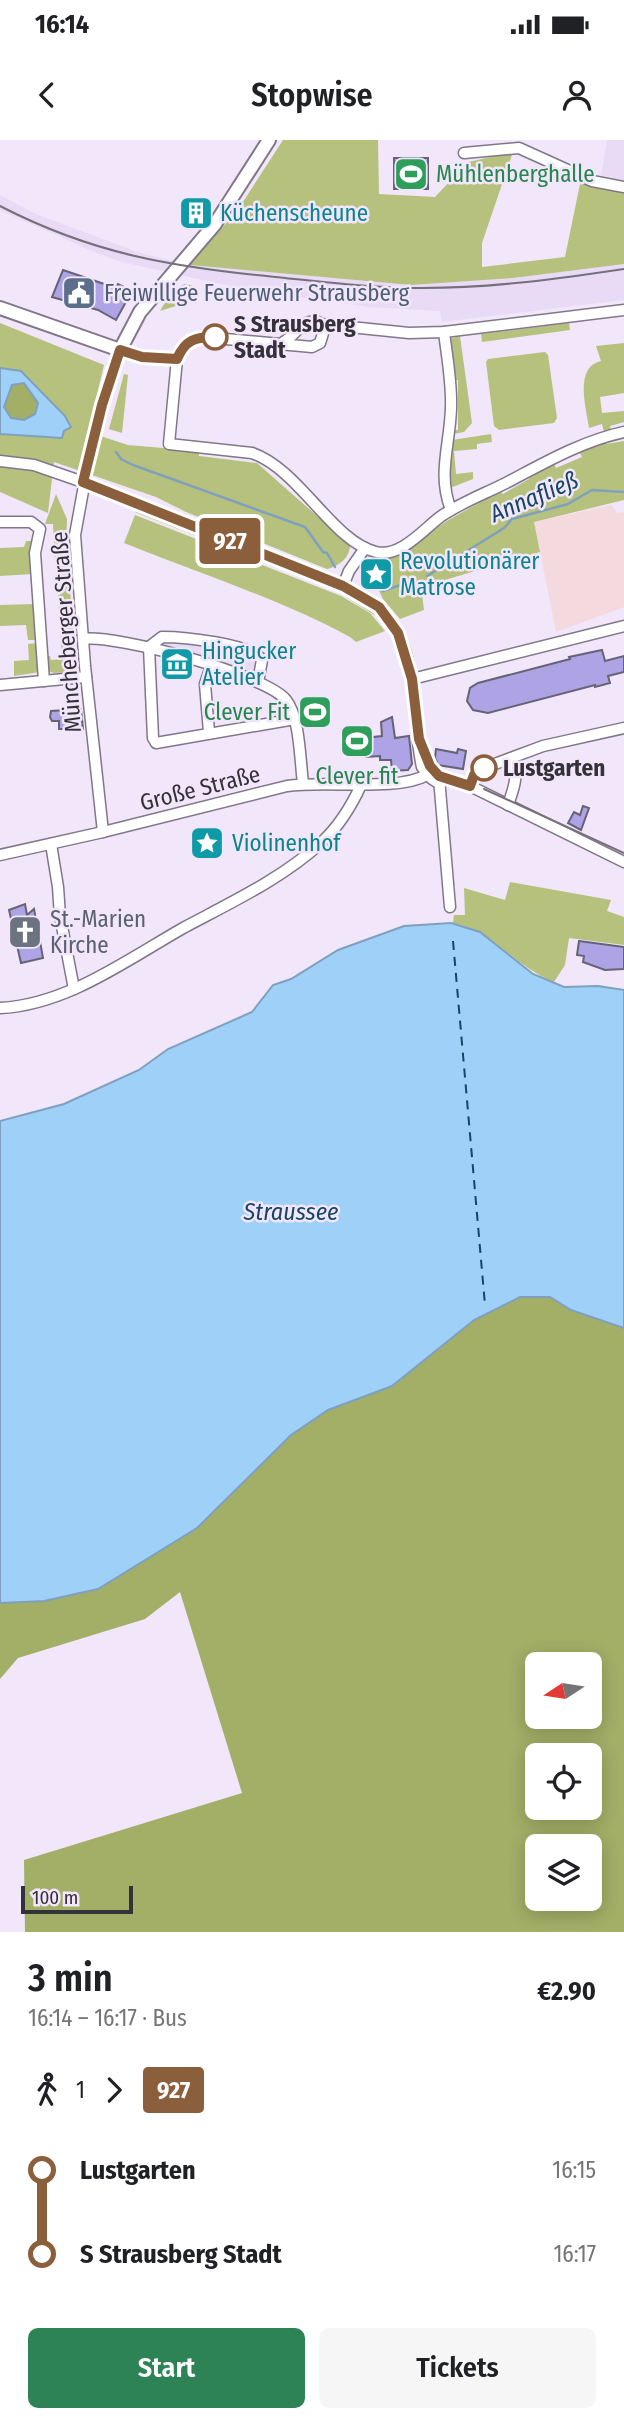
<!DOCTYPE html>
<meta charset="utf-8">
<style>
:root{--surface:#fff;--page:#f6f6f6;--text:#202124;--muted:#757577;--accent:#2d8256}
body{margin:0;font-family:"Fira Sans Condensed",sans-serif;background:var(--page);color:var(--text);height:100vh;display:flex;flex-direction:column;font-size:26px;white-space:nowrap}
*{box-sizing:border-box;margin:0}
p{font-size:23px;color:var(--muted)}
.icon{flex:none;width:38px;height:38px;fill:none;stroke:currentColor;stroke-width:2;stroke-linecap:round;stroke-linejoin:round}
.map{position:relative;height:1792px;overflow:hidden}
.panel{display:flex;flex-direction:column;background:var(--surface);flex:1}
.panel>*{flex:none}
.badge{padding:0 14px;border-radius:5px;font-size:24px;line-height:46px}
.needle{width:46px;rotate:258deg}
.fabs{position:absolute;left:525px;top:1512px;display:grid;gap:14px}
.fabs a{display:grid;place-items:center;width:77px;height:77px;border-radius:10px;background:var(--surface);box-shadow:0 4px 18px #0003;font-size:35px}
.scale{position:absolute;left:21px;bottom:18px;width:112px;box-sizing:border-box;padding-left:7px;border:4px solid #353138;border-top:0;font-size:19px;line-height:24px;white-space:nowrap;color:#353138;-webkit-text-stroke:5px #f1e6fa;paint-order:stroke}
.map>.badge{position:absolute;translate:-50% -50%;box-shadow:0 0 0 4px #fff}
.legs{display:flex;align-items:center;gap:10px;height:77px;padding:0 28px;font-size:23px}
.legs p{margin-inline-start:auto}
.headline{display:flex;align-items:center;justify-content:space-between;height:119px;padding:0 28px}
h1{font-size:38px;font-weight:600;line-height:52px}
.cta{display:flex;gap:14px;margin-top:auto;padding:14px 28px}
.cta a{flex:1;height:80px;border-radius:10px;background:var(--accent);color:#fff;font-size:28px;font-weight:600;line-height:80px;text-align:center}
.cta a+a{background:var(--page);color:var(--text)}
ul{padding:0 28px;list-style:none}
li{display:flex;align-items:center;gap:24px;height:84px;font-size:26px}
li i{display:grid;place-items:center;width:10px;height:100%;margin:0 9px;background:currentColor}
li i::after{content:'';width:18px;height:18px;margin:-9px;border:5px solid;border-radius:50%;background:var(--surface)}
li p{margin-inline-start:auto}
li:first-child i{background:linear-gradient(#0000 50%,currentColor 0)}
li:last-child i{background:linear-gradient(currentColor 50%,#0000 0)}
.status{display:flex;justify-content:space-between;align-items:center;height:49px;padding:0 35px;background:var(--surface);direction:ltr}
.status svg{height:19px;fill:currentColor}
header{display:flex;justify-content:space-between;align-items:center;height:91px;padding:0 28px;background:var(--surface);font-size:32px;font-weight:600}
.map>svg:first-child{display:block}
.built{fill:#e9daf5}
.education{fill:#f4d9df}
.green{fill:#b6c17e}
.forest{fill:#a3ae67;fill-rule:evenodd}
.water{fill:#9fd0f8;stroke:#7fa0be;stroke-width:2;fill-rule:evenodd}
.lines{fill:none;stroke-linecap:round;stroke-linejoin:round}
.stream{stroke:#7fa0be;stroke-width:2.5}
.ferry{stroke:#164565;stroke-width:2;stroke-dasharray:9 7;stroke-linecap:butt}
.building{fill:#aea3e5;stroke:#666376;stroke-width:2}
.minor-casing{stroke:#817789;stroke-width:13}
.major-casing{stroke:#817789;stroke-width:16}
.minor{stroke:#fff;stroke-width:10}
.major{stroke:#fff;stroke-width:12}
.tram{stroke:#76707c;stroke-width:2}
.line-1-casing{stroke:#fff;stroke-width:16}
.line-1{stroke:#8b5e3c;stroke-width:10}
.stop-1-dot{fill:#fff;stroke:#8b5e3c;stroke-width:3.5}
.labels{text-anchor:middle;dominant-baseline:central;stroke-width:5;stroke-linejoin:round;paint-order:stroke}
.leisure-label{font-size:23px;fill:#27864d;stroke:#f1e6fa;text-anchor:start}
.culture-label{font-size:23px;fill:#0d838f;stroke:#f1e6fa;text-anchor:start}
.service-label{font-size:23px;fill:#4e5e75;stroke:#f1e6fa;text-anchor:start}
.stop-label{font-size:23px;font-weight:bold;fill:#353138;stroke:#f1e6fa;text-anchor:start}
.street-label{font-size:23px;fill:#353138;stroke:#f1e6fa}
.worship-label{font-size:23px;fill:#5b616d;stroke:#f1e6fa;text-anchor:start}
.water-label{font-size:24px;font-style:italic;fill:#164565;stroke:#f1e6fa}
</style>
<div class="status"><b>16:14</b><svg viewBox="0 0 49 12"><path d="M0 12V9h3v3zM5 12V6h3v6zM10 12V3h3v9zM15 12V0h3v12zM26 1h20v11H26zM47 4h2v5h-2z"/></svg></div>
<header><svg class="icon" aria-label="back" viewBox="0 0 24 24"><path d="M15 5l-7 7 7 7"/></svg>Stopwise<svg class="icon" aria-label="person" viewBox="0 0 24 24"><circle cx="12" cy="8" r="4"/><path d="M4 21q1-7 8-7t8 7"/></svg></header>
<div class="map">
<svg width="624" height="1792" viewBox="0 0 624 1792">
<rect width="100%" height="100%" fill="#f1e6fa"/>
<g class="built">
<polygon points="607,0 624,0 624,46 600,42"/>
<polygon points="0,55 36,74 137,112 190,125 411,145 513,138 624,124 624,160 442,182 440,171 369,167 244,149 122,122 94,112 0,70"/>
<polygon points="162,497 258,515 258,542 149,507"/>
</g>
<polygon class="education" points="612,365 617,373 624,372 624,467 556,492 534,382"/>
<g class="green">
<polygon points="283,0 378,0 379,54 435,57 468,22 513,12 482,103 482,127 565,117 581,39 624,50 624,124 513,138 411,145 190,125 239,68"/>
<polygon points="185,144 194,146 195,152 179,165 160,171 173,149"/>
<path d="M0,183L104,225L88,292L128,305L199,311V316L257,323L350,405C350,418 339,426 327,429L186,372L156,357L54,322L48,373L0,352Z"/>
<polygon points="569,183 570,190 482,202 481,194"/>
<polygon points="460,196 472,283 464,292 453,294 452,290 458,290 458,240 452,241 449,199"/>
<path d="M624,203V253L600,257L602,273L624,271V282L610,286L611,290L604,292L602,284L589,288C586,267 574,227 601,221L596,206Z"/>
<polygon points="545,212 548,215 557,278 554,283 499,290 494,286 486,222 488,219"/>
<polygon points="124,234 128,235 122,293 109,289"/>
<polygon points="491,294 492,302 477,304 477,309 454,311 456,334 473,332 473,339 450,348 452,300"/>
<polygon points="604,300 606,304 624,301 624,360 534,382 540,412 421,447 424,470 400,479 383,459 366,423 369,420 391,418 405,411 445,382 500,351 503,354 529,339 528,335 553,322 556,328 582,317 579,311"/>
<polygon points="56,354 67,379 66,405 77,529 75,532 54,533 48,531 46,516 50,516 51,520 62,519 58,455 60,455 57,440 59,440 57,436 58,422 55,421 53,384 45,384"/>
<polygon points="136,370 337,450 367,465 381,479 336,451 135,372"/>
<path d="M135,375L341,456L370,473L385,491L356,502L350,497C278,458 200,434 124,403Z"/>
<polygon points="26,401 34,401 33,434 0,436 0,408 24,407"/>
<polygon points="34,464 37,500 28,500 26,485 0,486 0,465"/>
<polygon points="37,503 40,532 14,536 14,521 29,520 28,504"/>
<path d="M510,742L611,760L607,771L624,777V805L569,798L565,825L554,842C516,827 490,790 453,783L454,775H465L464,748L505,760Z"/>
</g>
<g class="forest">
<polygon points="24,242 38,263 35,274 24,280 11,278 4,267 12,245"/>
<path d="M520,1157H550L571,1170L624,1188V1792H25L24,1720L242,1653L180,1452L145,1479L18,1518L0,1539V1463L44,1461L197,1388L291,1295L328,1270L393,1246L474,1180ZM537,1524H590V1577H537ZM537,1615H590V1668H537ZM537,1706H590V1759H537Z"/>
</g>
<g class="water">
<path d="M0,228L21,231L65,276L71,287L64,291L62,298L0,294ZM24,243L38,263L35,274L24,280L11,278L4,267L12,245Z"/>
<polygon points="451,783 480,792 533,834 564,847 598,846 624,850 624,1188 571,1170 550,1157 520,1157 474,1180 392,1246 328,1270 291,1295 197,1388 98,1449 44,1461 0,1463 0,981 64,964 139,930 168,909 252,872 273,845 291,839 338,810 404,786"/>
</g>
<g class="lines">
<g class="stream">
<polyline points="116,312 121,319 133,325 305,387 323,412 327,413 335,427"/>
<polyline points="427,436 504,388 512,379 568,364 592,350 624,352"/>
<polyline points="383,451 412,441"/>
</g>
<polyline class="ferry" points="453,801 485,1165"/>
</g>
<g class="building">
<rect x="394" y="18" width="34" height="31"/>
<polygon points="186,60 208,62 205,82 183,80"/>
<polygon points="63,130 116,148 118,144 132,151 116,180 98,170 52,157"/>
<polygon points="602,510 605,521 624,516 624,532 608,536 610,543 595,547 595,545 488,573 473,570 467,561 470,548 478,543 570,519 569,517"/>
<polygon points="81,569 83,589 59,589 59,581 52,581 50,577 51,571"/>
<polygon points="392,577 395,598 409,596 412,624 408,630 392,631 391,620 380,620 380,616 366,617 364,598 382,596 381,582"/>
<polygon points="436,609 457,613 458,609 466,611 463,629 438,625 435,618"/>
<polygon points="583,666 589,668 581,690 568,683 574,672 580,675"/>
<polygon points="25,764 27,775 34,769 43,818 21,823 9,770"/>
<polygon points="579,801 624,807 624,829 605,830 583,822 584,816 577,815"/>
</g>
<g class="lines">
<g class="minor-casing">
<g id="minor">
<polyline points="464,13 519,8 592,41 624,47"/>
<polyline points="321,184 409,193 444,192 624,170"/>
<path d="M444,192C447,217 452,243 451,268C450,305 437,334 451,370"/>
<path d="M282,203C299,194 299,179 318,182L324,190L320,203L312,207L204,197C189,199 183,205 177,219L169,304L252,313C299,329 333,402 376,412C400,418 423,390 440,377C460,363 484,354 506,343C544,323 582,301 624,292"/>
<path d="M0,321L34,325L83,342L343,446C355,453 370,458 380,468C422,512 410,574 422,627L432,639L440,644"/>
<polyline points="0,382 31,382 40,389 35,413 44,541"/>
<polyline points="343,446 349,431 365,408"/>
<path d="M83,499C116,494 267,535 286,560C300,577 300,621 303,643"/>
<polyline points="412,539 624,486"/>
<path d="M258,542L262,520C252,504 183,497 162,497L149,507L153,598L156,603L295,579"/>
<polyline points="0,545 86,537"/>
<polyline points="209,592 205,544 211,526"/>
<polyline points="423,609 430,627 439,636"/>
<polyline points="428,635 470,646 624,722"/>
<polyline points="439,638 450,767"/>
<polyline points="470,646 474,635 484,628 543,606 624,588"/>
<path d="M508,665C513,650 520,634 511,620"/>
<polyline points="103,692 85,526 75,395 89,318 102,265 120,210 142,217 177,219"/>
<polyline points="51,704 58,747 60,776 74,849"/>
<path d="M0,715L103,692L287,646C326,640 396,652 427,635"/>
<path d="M0,868C67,865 128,819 185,787C232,762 283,738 322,702C340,685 351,667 361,645"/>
</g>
</g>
<g class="major-casing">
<polyline id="major" points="0,168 120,210 140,172 215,84 269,0"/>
</g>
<use href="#minor" class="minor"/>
<use href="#major" class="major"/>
<g class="tram">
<path d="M0,66C93,114 172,127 275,137C324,142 374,148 423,148C491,148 557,139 624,129"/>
<polyline points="484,649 624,713"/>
</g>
</g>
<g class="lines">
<g class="line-1-casing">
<path id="line-1" d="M215,197C195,197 185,200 177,219L142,217L120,210L102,265L83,342L343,446L379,467L398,493L412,539L419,599L430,626L439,636L470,646L474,635L484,628"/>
</g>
<use href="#line-1" class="line-1"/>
</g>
<defs>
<g id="stadium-square" transform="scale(1.75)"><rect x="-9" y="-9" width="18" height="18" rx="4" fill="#2e9e5b" stroke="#f1e6fa"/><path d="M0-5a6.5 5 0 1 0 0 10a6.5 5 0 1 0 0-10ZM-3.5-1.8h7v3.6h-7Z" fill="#fff"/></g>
<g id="building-square" transform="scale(1.75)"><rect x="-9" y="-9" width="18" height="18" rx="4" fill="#0f9aa8" stroke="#f1e6fa"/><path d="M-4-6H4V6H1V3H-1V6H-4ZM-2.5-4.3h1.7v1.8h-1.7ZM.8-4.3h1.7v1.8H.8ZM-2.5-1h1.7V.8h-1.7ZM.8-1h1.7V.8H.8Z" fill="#fff"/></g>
<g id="civic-square" transform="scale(1.75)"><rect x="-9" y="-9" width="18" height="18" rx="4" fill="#5c6f8a" stroke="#f1e6fa"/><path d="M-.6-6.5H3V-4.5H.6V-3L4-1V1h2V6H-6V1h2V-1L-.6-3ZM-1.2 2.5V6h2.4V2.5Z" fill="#fff"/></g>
<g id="sight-square" transform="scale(1.75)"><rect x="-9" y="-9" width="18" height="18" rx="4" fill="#0f9aa8" stroke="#f1e6fa"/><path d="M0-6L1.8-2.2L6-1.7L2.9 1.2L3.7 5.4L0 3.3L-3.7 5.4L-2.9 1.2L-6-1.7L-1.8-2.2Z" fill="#fff"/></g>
<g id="museum-square" transform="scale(1.75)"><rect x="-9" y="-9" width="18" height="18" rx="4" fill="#0f9aa8" stroke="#f1e6fa"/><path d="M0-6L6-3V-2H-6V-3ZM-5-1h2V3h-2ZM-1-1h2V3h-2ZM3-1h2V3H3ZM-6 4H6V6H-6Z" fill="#fff"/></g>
<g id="church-square" transform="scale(1.75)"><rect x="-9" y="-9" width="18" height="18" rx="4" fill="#6b7280" stroke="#f1e6fa"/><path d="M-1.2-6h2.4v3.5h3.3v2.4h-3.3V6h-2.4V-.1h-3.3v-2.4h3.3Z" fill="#fff"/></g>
</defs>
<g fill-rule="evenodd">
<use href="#stadium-square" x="411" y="34"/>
<use href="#building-square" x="196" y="73"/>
<use href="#civic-square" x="79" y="153"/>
<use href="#sight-square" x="376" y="434"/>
<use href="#museum-square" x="177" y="524"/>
<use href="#stadium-square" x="315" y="572"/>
<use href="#stadium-square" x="357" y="601"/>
<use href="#sight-square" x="207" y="703"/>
<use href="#church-square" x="25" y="792"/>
</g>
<g class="stop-1-dot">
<circle cx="215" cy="197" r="12"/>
<circle cx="484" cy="628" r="12"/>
</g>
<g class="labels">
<g class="leisure-label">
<text x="436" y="34">Mühlenberghalle</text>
<text x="290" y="572" text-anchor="end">Clever Fit</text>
<text x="357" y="636" text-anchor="middle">Clever fit</text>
</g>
<g class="culture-label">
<text x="220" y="73">Küchenscheune</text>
<text x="400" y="421">Revolutionärer<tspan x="400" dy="26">Matrose</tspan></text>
<text x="202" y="511">Hingucker<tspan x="202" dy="26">Atelier</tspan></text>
<text x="232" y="703">Violinenhof</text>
</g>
<g class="service-label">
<text x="104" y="153">Freiwillige Feuerwehr Strausberg</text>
</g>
<g class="stop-label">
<text x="234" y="184">S Strausberg<tspan x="234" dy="26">Stadt</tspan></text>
<text x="503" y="628">Lustgarten</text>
</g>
<g class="street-label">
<text transform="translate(66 492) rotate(-94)">Müncheberger Straße</text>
<text transform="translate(200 648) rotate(-14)">Große Straße</text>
</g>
<g class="worship-label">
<text x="50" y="779">St.-Marien<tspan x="50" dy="26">Kirche</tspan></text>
</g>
<g class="water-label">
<text transform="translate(534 357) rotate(-23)">Annafließ</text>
<text x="291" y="1072">Straussee</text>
</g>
</g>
</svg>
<div class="fabs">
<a><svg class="needle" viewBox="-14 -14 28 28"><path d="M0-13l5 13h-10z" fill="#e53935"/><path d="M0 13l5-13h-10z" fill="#757577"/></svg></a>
<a><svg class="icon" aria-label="locate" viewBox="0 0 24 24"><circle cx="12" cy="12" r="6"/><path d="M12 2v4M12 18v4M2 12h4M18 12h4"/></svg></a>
<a><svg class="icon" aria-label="layers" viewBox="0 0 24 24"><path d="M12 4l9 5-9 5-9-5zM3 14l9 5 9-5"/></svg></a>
</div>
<div class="scale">100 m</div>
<b class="badge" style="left:230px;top:401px;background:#8b5e3c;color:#fff">927</b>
</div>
<section class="panel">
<div class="headline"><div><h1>3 min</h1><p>16:14 – 16:17 · Bus</p></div><b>€2.90</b></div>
<div class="legs"><svg class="icon" aria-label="walk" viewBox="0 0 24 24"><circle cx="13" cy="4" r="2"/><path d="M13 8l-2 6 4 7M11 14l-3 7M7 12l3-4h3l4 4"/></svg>1<svg class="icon" aria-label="forward" viewBox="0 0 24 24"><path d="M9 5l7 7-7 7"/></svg><b class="badge" style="background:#8b5e3c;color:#fff">927</b></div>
<ul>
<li><i style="color:#8b5e3c"></i><b>Lustgarten</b><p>16:15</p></li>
<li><i style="color:#8b5e3c"></i><b>S Strausberg Stadt</b><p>16:17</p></li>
</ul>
<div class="cta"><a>Start</a><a>Tickets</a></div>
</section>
